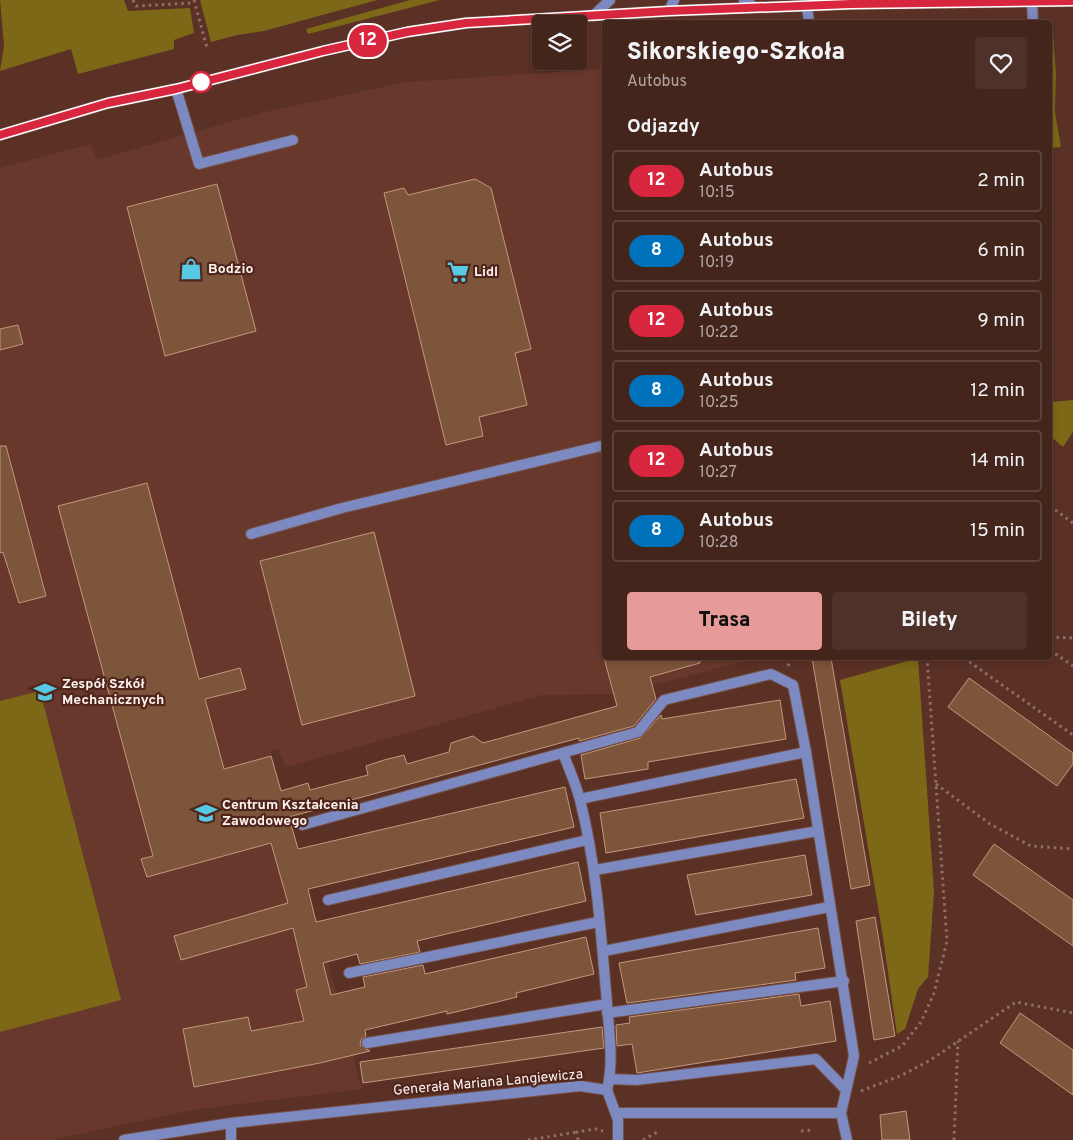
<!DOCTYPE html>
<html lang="pl">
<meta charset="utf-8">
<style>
:root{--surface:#44251c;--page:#4e3129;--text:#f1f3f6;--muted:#afa5a3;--line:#5c423b;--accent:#e69b98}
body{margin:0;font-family:Overpass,sans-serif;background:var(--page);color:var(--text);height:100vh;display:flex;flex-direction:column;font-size:19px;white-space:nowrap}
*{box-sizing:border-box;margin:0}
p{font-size:16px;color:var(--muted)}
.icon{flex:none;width:28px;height:28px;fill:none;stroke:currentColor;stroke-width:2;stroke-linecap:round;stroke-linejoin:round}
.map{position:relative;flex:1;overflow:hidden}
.side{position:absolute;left:602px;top:20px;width:450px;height:640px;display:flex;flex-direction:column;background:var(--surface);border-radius:5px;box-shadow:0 2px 8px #0003,0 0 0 1px var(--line)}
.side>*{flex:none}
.badge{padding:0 10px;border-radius:16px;font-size:18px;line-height:32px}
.controls{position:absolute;left:532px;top:15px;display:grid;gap:10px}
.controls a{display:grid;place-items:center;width:55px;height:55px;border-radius:5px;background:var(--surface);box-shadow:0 2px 8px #0003,0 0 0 1px var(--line);font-size:25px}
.map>.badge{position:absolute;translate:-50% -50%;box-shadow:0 0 0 2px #fff}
h2{padding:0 25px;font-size:19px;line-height:45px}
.round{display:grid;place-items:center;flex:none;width:52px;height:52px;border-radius:5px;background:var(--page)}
.head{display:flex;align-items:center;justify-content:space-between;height:85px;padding:0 25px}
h1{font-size:24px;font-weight:800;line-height:38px}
.action{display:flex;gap:10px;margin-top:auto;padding:10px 25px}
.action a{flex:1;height:58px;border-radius:5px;background:var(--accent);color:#111;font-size:20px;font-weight:800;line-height:58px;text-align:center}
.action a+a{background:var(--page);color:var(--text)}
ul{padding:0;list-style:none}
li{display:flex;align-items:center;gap:15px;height:62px;margin:0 10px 8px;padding:0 15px;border:2px solid var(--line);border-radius:5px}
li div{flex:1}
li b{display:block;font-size:19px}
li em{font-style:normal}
li .badge{min-width:55px;font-weight:700;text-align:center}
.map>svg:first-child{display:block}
.built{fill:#69382c}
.green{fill:#7c6816}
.building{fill:#7d553b;stroke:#c3987c}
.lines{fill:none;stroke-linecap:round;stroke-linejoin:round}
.lane-casing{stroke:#755046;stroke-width:12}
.street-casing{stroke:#755046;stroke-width:12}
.secondary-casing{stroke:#755046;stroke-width:12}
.path{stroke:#8e6e65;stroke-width:3;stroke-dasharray:2.5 4;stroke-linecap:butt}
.lane{stroke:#7d89c1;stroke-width:10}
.street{stroke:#7d89c1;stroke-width:10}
.secondary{stroke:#a5b5fc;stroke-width:10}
.line-casing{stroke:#fff;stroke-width:11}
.line{stroke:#d7263d;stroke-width:8}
.stop-dot{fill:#fff;stroke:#d7263d;stroke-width:2.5}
.labels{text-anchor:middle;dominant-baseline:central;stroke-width:4.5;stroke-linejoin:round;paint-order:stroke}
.poi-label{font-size:14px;font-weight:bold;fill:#fdf2ef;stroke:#50261c;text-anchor:start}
.street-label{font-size:14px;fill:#fdf2ef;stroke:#50261c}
</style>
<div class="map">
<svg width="1073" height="1140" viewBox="0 0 1073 1140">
<rect width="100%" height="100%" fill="#5b3126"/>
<polygon class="built" points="605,69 605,658 757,658 618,694 542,695 286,767 278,749 271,751 362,1089 192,1110 51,1140 0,1140 0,168 91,144 97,160 265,112 407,82"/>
<g class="green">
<polygon points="0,0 124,0 128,11 190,8 194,33 174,40 174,49 78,74 71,49 0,71 4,46"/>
<polygon points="200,0 377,0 264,31 237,35 211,42"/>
<polygon points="410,0 440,0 308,34 306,29"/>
<polygon points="1050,34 1053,34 1056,74 1055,112 1061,147 1050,148"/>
<polygon points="1073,400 1073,432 1063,447 1050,436 1050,402"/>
<polygon points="918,658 934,892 928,977 918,989 905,1029 897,1034 882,931 840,680"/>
<polygon points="40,691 121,1000 0,1032 0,701"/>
</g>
<g class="building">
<polygon points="475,179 491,188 531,349 515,353 527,405 479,417 483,436 446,445 384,193 404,188 408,195"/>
<polygon points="217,184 256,331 165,356 127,207"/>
<polygon points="18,325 23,344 0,350 0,329"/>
<polygon points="0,446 6,446 46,596 19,603 3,552 0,553"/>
<polygon points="147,483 199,679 240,668 246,689 205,699 224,769 271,756 281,791 308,783 310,790 368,775 366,766 384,760 404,755 407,764 449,752 451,743 473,736 483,743 617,706 604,658 699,658 700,663 650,677 656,699 634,726 579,741 579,738 289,817 298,849 565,787 574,827 308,889 316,922 578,862 586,901 417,941 420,952 360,964 357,954 323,963 331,995 365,987 363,977 423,965 425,974 586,937 594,974 516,993 517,997 497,1002 447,1014 447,1011 365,1030 366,1036 361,1040 360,1045 370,1051 320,1063 194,1087 183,1029 248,1017 251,1031 304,1021 296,990 307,987 293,928 181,960 174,936 288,903 271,843 147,877 141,859 153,856 58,506"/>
<polygon points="374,532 415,696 302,725 260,561"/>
<polygon points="812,658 831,658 870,885 851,889"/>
<polygon points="969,678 1073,753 1073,764 1057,786 948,707"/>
<polygon points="780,700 786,739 648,762 648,769 585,779 581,755 640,738 661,715 662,719"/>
<polygon points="796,779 804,818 606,853 600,813"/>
<polygon points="994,844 1073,900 1073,946 973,875"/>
<polygon points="805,855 812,895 696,915 687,875"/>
<polygon points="875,917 895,1036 874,1040 856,921"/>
<polygon points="818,928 825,968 795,973 796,980 627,1003 619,963"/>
<polygon points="799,994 801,1006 830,1001 836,1041 637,1073 632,1044 617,1046 616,1025 630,1023 629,1017"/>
<polygon points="1020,1013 1073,1050 1073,1095 1000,1043"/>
<polygon points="602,1027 604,1048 363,1083 360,1062"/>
<polygon points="906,1111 910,1140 882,1140 880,1115"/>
</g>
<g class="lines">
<g class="lane-casing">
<g id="lane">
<polyline points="1032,2 1033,22"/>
<polyline points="807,6 809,22"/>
<polyline points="176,89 199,164 293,140"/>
<polyline points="251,534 342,508 605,445"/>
<path d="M563,753C569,769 576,784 580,800C597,867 601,935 607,1003C609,1033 614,1062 607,1090"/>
<polyline points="580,799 806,752"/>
<polyline points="302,825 638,732 664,700 771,674 793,685 806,752 854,1056 841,1113"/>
<polyline points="595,870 818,831"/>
<polyline points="328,900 587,840"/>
<polyline points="604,951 829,907"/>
<polyline points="349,973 598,922"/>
<polyline points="607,1013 844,981"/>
<polyline points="367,1043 607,1004"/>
<polyline points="609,1079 636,1080 816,1059 846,1090"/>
</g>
</g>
<g class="street-casing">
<g id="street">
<polyline points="744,0 756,8"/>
<polyline points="669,11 674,0"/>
<polyline points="593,16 610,0"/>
<polyline points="616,1113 841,1113 847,1140"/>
<polyline points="124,1140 231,1123 580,1086 607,1090 618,1120 618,1140"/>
<polyline points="231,1140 231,1123"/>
</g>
</g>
<g class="secondary-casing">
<polyline id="secondary" points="0,135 108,103 176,89 323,51 407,32 466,23 669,11 851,4 1073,1"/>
</g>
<g class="path">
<polyline points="133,0 136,6 194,3"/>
<polyline points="194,0 207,48"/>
<polyline points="1050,506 1073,523"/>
<polyline points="1050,637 1073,638"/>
<polyline points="1050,650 1073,666"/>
<polyline points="964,658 1073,735"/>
<polyline points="788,666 792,658"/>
<polyline points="936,784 990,824 1031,846 1073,849"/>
<polyline points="869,1063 902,1046 921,1022 934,993 947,941 927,658"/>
<polyline points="861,1091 900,1076 929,1061 1016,1002 1073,1013"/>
<polyline points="801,1131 814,1130"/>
<polyline points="528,1140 577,1132"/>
<polyline points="578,1140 577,1132 596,1129 603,1131"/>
<polyline points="643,1140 659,1131"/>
<polyline points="954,1140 958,1041"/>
</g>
<use href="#lane" class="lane"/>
<use href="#street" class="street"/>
<use href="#secondary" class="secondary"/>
</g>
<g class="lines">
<g class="line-casing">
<polyline id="line" points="0,135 108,103 176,89 323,51 407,32 466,23 669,11 851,4 1073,1"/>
</g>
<use href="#line" class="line"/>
</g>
<defs>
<g id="shop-bare" transform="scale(1.725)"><path d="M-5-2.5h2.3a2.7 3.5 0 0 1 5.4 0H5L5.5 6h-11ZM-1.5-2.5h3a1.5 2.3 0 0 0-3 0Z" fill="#57c9e2" stroke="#50261c" stroke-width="2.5" paint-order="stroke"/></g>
<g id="supermarket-bare" transform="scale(1.725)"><path d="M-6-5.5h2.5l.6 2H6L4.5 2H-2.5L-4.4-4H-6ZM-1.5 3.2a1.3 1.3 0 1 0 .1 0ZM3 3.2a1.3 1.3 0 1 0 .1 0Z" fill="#57c9e2" stroke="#50261c" stroke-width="2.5" paint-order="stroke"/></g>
<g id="university-bare" transform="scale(1.725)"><path d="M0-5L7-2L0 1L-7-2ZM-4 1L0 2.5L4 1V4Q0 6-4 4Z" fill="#57c9e2" stroke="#50261c" stroke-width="2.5" paint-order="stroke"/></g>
</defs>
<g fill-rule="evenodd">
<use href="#shop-bare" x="191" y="269"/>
<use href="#supermarket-bare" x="458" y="272"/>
<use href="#university-bare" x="45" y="692"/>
<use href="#university-bare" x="206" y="813"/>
</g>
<circle class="stop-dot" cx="201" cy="82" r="10"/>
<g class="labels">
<g class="poi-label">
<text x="208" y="269">Bodzio</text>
<text x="474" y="272">Lidl</text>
<text x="62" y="684">Zespół Szkół<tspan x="62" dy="16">Mechanicznych</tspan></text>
<text x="222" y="805">Centrum Kształcenia<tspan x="222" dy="16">Zawodowego</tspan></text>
</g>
<g class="street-label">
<text transform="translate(488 1083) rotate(-5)">Generała Mariana Langiewicza</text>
</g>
</g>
</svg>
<div class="controls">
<a><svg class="icon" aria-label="layers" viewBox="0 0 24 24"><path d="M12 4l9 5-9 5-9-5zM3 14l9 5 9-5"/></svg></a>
</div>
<b class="badge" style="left:368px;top:41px;background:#d7263d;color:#fff">12</b>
<section class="side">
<div class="head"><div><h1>Sikorskiego-Szkoła</h1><p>Autobus</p></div><a class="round"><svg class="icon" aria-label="heart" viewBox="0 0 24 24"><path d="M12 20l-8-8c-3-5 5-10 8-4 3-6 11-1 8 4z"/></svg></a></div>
<h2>Odjazdy</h2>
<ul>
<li><span class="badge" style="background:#d7263d;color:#fff">12</span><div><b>Autobus</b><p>10:15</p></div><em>2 min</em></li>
<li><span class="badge" style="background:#0072bc;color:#fff">8</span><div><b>Autobus</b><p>10:19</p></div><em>6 min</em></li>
<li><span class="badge" style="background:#d7263d;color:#fff">12</span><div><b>Autobus</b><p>10:22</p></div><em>9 min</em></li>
<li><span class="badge" style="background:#0072bc;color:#fff">8</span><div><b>Autobus</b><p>10:25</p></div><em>12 min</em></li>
<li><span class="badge" style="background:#d7263d;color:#fff">12</span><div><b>Autobus</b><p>10:27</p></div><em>14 min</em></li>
<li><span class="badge" style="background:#0072bc;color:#fff">8</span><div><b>Autobus</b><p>10:28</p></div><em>15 min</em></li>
</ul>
<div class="action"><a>Trasa</a><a>Bilety</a></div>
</section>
</div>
